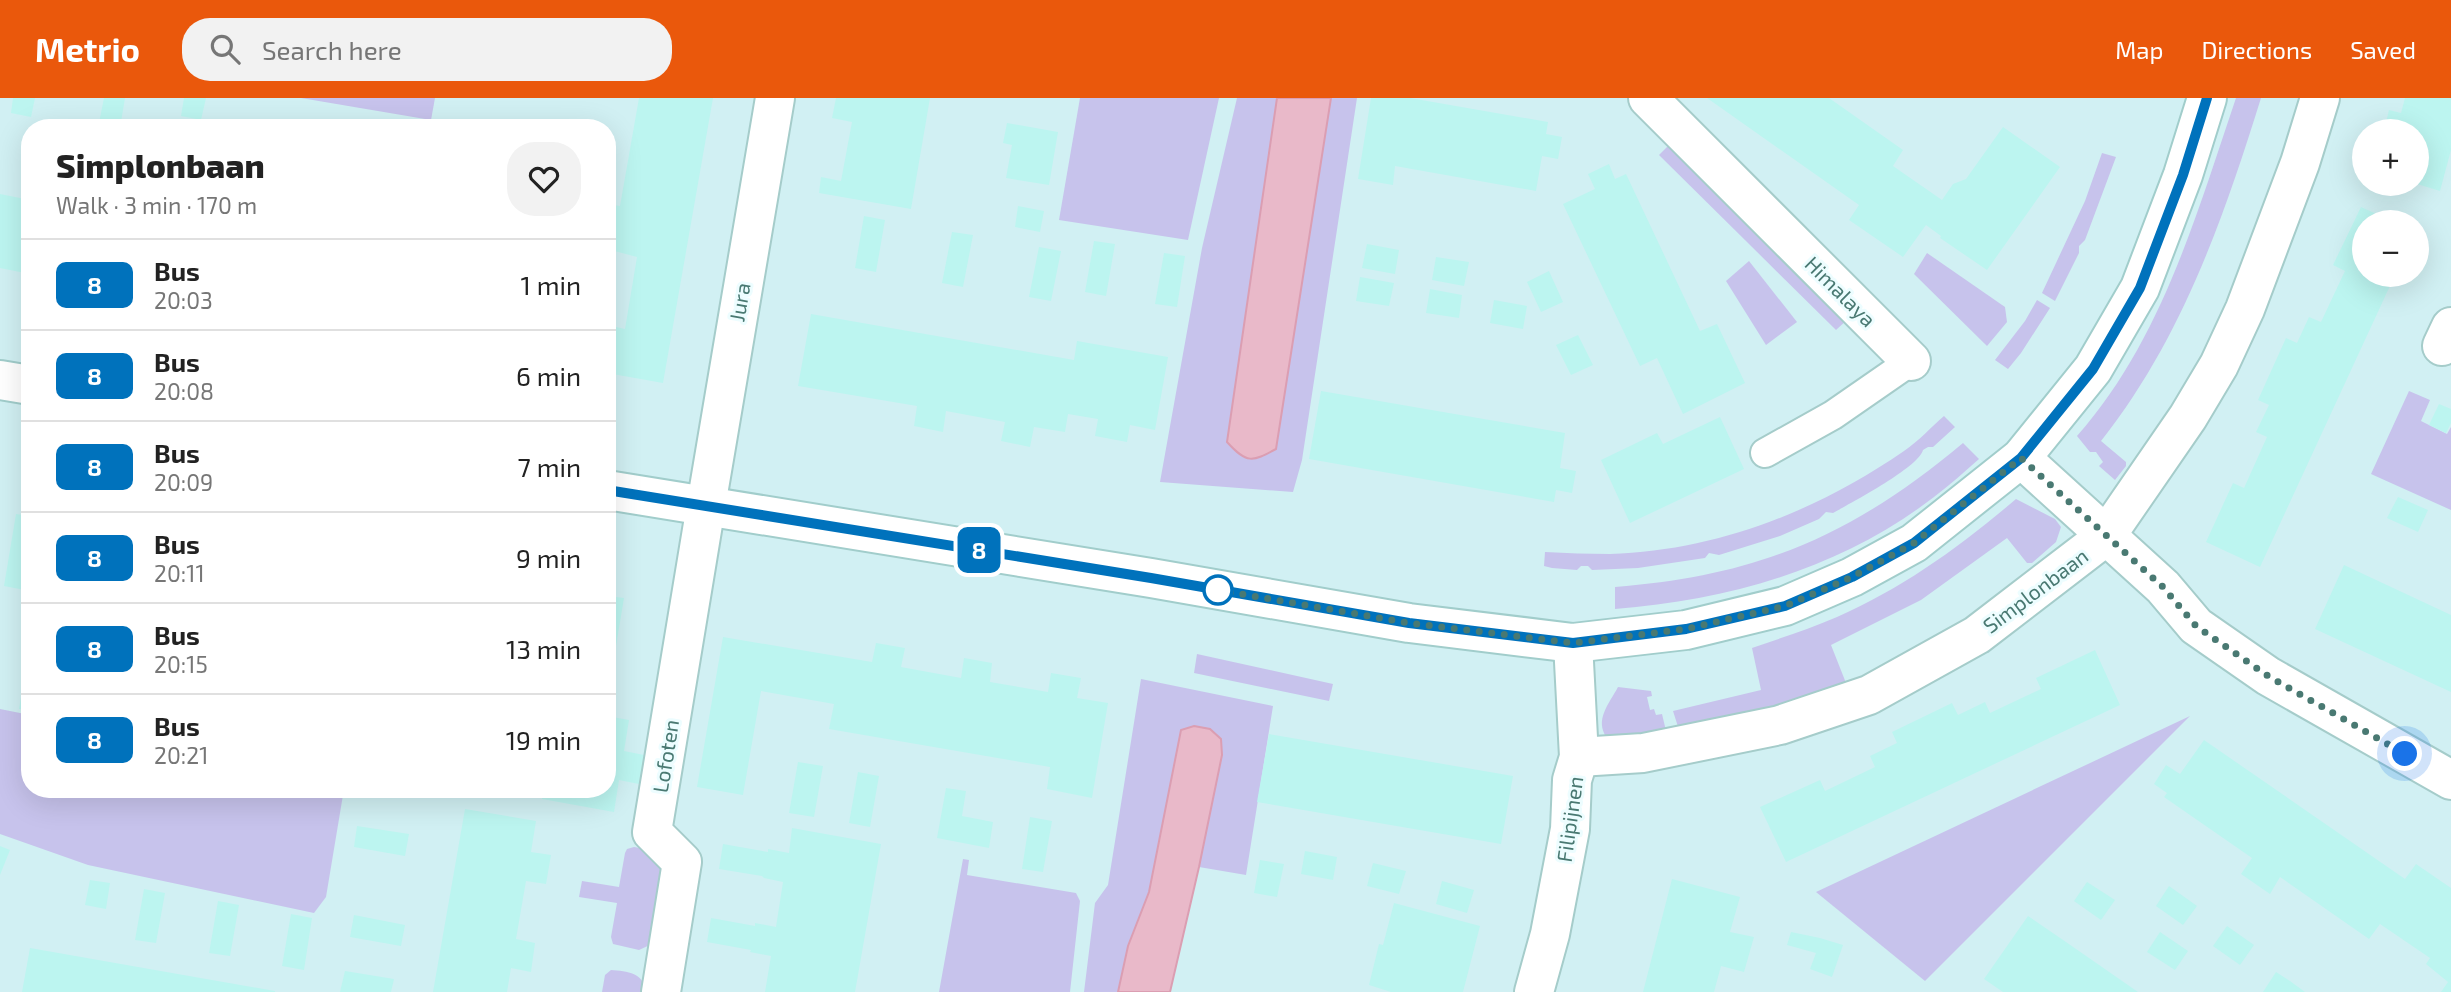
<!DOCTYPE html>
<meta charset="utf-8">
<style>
:root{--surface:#fff;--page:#f2f2f2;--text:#222;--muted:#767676;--line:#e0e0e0;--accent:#ea580c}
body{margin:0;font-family:"Exo 2",sans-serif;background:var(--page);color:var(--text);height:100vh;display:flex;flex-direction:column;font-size:26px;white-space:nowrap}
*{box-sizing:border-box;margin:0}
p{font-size:23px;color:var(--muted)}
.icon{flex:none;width:38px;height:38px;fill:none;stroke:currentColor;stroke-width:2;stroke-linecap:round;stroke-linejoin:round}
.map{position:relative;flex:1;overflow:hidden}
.sheet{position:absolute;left:21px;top:21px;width:595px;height:679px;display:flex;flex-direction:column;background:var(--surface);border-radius:28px;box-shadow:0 7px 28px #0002}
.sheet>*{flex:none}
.badge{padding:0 14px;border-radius:10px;font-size:24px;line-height:46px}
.controls{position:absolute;left:2352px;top:21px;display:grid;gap:14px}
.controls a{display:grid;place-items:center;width:77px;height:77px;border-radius:50%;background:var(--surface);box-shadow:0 7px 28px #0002;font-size:35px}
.you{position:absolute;width:35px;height:35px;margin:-18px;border:5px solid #fff;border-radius:50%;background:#1a73e8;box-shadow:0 0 0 10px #1a73e833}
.map>.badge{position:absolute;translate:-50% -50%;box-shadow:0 0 0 4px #fff}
.round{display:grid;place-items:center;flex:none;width:74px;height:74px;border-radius:28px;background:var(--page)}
.summary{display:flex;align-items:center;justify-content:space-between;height:119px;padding:0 35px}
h1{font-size:33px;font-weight:800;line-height:52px}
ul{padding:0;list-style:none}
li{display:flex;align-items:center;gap:21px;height:91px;padding:0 35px;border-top:2px solid var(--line)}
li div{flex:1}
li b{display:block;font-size:26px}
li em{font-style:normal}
li .badge{min-width:77px;font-weight:700;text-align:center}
header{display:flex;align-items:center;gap:42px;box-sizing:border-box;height:98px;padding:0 35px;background:var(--accent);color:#fff}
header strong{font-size:33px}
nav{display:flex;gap:38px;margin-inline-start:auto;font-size:24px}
.search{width:490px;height:63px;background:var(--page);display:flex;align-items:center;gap:18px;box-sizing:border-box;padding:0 24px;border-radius:28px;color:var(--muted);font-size:26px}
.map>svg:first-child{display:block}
.residential{fill:#d1f0f3;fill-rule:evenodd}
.green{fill:#c7c3ec}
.water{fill:#e9b9c9;stroke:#db9eb2;stroke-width:2}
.building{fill:#bcf5f0}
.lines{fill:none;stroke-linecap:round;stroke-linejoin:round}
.lane-casing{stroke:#a5ccca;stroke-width:32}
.street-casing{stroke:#a5ccca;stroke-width:42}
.secondary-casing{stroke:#a1cdcb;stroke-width:42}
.lane{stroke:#fff;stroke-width:28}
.street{stroke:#fff;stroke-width:38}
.secondary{stroke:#fff;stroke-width:38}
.line-casing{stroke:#fff;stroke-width:16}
.line{stroke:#0072bc;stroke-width:10}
.walk{stroke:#497972;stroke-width:7;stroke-dasharray:0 12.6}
.stop-dot{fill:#fff;stroke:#0072bc;stroke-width:3.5}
.labels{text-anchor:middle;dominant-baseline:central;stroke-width:6;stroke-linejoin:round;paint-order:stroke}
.street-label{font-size:21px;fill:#497972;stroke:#edfdff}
</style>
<header>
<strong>Metrio</strong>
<div class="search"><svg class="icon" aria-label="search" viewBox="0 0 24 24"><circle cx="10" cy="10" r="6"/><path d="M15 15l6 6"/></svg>Search here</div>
<nav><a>Map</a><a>Directions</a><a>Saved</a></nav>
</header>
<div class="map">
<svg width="2451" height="894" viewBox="0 0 2451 894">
<rect width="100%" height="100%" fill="#e6fbfe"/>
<path class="residential" d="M0,0H2451V894H0ZM30,30H607V691H30ZM2364,33H2417V86H2364ZM2364,124H2417V177H2364Z"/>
<g class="green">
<polygon points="301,0 435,0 431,22"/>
<polygon points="1080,0 1219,0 1188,142 1059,122"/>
<polygon points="1237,0 1277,0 1227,344 1276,351 1331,0 1357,0 1302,362 1293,394 1160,384 1202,150"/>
<path d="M2236,0H2261C2223,122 2181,242 2101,343L2126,364V368L2115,382L2099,368L2103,364L2096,354H2090L2077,338C2161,243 2196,118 2236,0Z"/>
<polygon points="1670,46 1848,221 1836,232 1659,57"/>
<polygon points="2102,55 2116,59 2085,142 2079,148 2079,155 2055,203 2042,195 2085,103"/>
<polygon points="1927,155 2005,209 2007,224 1987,248 1914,176"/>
<polygon points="1749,163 1797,224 1766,247 1726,183"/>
<polygon points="2037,202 2050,210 2021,255 2008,271 1995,262 2025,223"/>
<polygon points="2409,293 2430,302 2421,323 2447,336 2451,329 2451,412 2371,376"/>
<path d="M1944,318L1955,329L1933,349H1928L1923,352C1919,369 1851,405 1833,415L1826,414L1819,421L1780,438L1719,457L1709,455L1705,460L1638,470L1592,472L1588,468H1581L1577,472L1552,470L1544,468L1545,454C1567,455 1588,456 1610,456C1716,453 1817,413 1904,353C1919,343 1931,329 1944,318Z"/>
<path d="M1963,345L1979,361C1964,374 1950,387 1934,399C1842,470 1730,502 1615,511V489C1759,478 1853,437 1963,345Z"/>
<path d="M2016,401L2055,421L2061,429L2056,444L2032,465H2027L2007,440L1921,502L1831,547L1846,585L1801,605L1680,635L1673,613L1761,592L1752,550C1781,540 1809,531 1837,519C1903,490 1961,448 2016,401Z"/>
<polygon points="1197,556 1333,586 1329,603 1194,575"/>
<polygon points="1141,581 1273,608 1246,777 1199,769 1222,657 1210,631 1194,628 1149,794 1128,848 1118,894 1084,894 1095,805 1108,787"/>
<path d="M1618,589L1651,593L1652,598L1647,599L1650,612L1654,611L1656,617L1662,616L1667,637L1607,640C1594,622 1609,606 1618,589Z"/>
<polygon points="0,611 30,617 30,691 344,691 326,799 314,815 88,767 0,736"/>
<polygon points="2190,618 1925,883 1816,794"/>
<polygon points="634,749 656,753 664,758 652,846 639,852 613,846 611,839 617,805 579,799 582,783 619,789 625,755 627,751"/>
<polygon points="963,761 969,762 967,777 1076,795 1080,803 1070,894 939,894"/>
<path d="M611,872C627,873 645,875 645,894H602L605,877Z"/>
</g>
<g class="water">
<path d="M1277,0H1331L1276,351C1252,364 1247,366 1227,344Z"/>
<polygon points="1194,628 1210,631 1221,641 1222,657 1199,769 1170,894 1118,894 1128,848 1149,794 1181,632"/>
</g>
<g class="building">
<polygon points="13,0 35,0 31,19 11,15"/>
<polygon points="104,0 125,0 120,30 98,30"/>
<polygon points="184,0 206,0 201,22 181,18"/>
<polygon points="639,0 713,0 663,285 607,275 607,227 625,231 637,159 607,151 607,106 620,108"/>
<polygon points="836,0 930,0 911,111 819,95 821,79 841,83 852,24 832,20"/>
<polygon points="1371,0 1410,0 1548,24 1546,36 1562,39 1558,61 1542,58 1536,93 1395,68 1393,87 1358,81"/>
<polygon points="1707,0 1829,0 1903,52 1893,68 1942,102 1953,86 1966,81 2003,29 2060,69 1987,172 1940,140 1941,138 1926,127 1903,159 1849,122 1859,107"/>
<polygon points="2405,0 2451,0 2451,52 2440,93 2417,86 2417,33 2384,33 2389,12 2401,15"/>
<polygon points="1007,25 1058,34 1049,87 1006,80 1012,47 1003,45"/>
<polygon points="1609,66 1615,81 1626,76 1700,233 1717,226 1745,285 1683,316 1657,260 1640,268 1563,106 1595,91 1588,76"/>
<polygon points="0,96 30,102 30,176 0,170"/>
<polygon points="1018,108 1044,113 1040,134 1015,129"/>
<polygon points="2361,109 2394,124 2364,124 2364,177 2395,177 2260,469 2206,444 2233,385 2244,390 2267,339 2256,334 2269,307 2258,302 2286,240 2297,245 2309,219 2321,224 2345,173 2333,167"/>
<polygon points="864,118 885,122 876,174 855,170"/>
<polygon points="952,134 973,137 963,189 942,185"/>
<polygon points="1094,143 1115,146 1106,198 1085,194"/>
<polygon points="1367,146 1399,152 1395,176 1362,170"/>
<polygon points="1039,149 1061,153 1051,203 1029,199"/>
<polygon points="1164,155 1185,158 1177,209 1155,206"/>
<polygon points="1436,159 1469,164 1464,188 1432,182"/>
<polygon points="1549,173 1563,204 1541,214 1527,184"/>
<polygon points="1360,179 1394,185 1389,208 1356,203"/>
<polygon points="1430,191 1462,197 1459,220 1426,215"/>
<polygon points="1494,202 1527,208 1523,231 1490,225"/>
<polygon points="811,216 1074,262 1077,243 1168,259 1155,332 1130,327 1127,344 1095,338 1098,321 1068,316 1065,334 1034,329 1030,349 1001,343 1005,324 946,313 943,334 914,328 917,308 798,288"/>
<polygon points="1578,237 1593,267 1571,277 1556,247"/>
<polygon points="1321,293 1565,335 1560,370 1576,373 1572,395 1556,392 1554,404 1309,361"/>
<polygon points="2439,306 2451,311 2451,325 2446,335 2429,327"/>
<polygon points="1720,319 1744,371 1630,425 1601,362 1657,335 1663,346"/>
<polygon points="2398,399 2428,412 2418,434 2387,420"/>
<polygon points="16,416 30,418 30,493 4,488"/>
<polygon points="2344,467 2451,517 2451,594 2315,531"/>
<polygon points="607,498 624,500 609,590 607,589"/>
<polygon points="723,539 872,564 876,545 905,550 901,569 961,580 964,560 992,565 990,584 1048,594 1051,575 1081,580 1077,600 1108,605 1092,700 1047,691 1050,669 829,631 834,606 761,593 743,697 697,689"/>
<polygon points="2095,552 2120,607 1786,764 1760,709 1820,682 1825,693 1875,669 1870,658 1897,645 1892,634 1952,605 1958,617 1985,604 1990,615 2041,591 2036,580"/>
<polygon points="28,558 30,558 30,612 19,611"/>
<polygon points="607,618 629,622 624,653 644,657 639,686 619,682 614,714 542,701 543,691 607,691"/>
<polygon points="1269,636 1513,678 1501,746 1257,704"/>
<polygon points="2204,642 2405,781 2416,766 2451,790 2451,894 2441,894 2448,884 2426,866 2430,860 2380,826 2369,841 2280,779 2270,796 2241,776 2252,760 2164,699 2167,695 2154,686 2166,667 2180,676"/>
<polygon points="798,664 823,668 814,719 789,715"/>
<polygon points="858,674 879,678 870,729 849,725"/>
<polygon points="946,690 966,693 962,718 993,724 989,750 937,740"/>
<polygon points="465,711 536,723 531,754 551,757 546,786 526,783 516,841 535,845 531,874 511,870 507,894 433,894"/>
<polygon points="1030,719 1052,723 1043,774 1022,771"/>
<polygon points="357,728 409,736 405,758 354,749"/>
<polygon points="792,730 881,746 855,894 765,894 771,858 750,854 751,852 707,844 711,820 755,828 755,825 776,829 783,784 764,780 762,778 719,771 723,746 768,754 768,751 789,755"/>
<polygon points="0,748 10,752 0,777"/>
<polygon points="1305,753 1337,759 1333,782 1301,776"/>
<polygon points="1260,762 1284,766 1277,799 1254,795"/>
<polygon points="1373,765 1406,773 1399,796 1367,788"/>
<polygon points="1672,781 1740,799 1730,834 1754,839 1744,874 1721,868 1714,894 1643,894"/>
<polygon points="90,782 110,785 106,811 85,807"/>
<polygon points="1442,783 1474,792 1467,815 1436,806"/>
<polygon points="2087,784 2115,802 2101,822 2074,803"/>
<polygon points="2169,788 2197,808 2183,827 2156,808"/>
<polygon points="144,791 165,795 156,845 135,842"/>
<polygon points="218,803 239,807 230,858 209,855"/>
<polygon points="1394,805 1480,828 1463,894 1391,894 1369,887 1379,846 1383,847"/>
<polygon points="291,816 312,820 304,872 282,868"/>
<polygon points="354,817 405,827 401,848 350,839"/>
<polygon points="2028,818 2066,844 2138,894 2003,894 1984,881"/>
<polygon points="2227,828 2254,847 2240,867 2213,848"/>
<polygon points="1791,834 1820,840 1843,847 1832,879 1810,871 1816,855 1787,847"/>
<polygon points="2160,834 2188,853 2175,872 2147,854"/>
<polygon points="30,850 275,893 275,894 22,894"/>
<polygon points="345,873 394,881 391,894 340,894"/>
<polygon points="2276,874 2290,883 2305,894 2263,894"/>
</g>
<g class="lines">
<g class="lane-casing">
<polyline id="lane" points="1765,355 1833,317 1911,263"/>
</g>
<g class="street-casing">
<g id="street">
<polyline points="1648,0 1911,263"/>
<polyline points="2442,248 2451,229"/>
<polyline points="2021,360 2163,489 2196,528 2268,578 2451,682"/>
<polyline points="1579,659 1643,655 1780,627 1869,597 1977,537 2106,438 2188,319 2219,267 2245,211 2300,65 2320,0"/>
<path d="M661,894L682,764L652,734C693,489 732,245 775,0"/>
<polyline points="1534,894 1550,836 1570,731 1572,682 1579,659 1573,545"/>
</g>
</g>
<g class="secondary-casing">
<g id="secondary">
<polyline points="0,282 30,287"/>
<polyline points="607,392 1151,480 1409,525 1573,545 1686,532 1785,508 1852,479 1914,445 2021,360 2093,271 2140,190 2183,77 2207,0"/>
</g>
</g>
<use href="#lane" class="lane"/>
<use href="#street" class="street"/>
<use href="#secondary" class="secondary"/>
</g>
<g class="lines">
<g class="line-casing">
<polyline id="line" points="607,392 1151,480 1409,525 1573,545 1686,531 1785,508 1852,479 1914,445 2021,360 2093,271 2140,190 2183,77 2207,0"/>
</g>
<use href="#line" class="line"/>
<polyline class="walk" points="1218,492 1409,525 1573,545 1686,531 1785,508 1852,479 1914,445 2021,360 2163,489 2196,528 2268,578 2405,656"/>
</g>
<circle class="stop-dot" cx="1218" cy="492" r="14"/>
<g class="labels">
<g class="street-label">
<text transform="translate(1841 193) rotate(45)">Himalaya</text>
<text transform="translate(739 204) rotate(-80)">Jura</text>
<text transform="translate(2035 492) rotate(-37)">Simplonbaan</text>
<text transform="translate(665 658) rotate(-81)">Lofoten</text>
<text transform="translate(1569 721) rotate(-82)">Filipijnen</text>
</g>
</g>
</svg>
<div class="controls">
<a>+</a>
<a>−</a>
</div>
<div class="you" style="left:2405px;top:656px"></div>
<b class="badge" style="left:979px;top:452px;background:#0072bc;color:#fff">8</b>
<section class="sheet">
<div class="summary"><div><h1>Simplonbaan</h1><p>Walk · 3 min · 170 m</p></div><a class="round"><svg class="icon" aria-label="heart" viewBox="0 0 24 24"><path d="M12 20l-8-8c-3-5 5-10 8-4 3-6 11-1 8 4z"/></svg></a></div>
<ul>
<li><span class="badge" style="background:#0072bc;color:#fff">8</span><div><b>Bus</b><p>20:03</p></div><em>1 min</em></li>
<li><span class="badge" style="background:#0072bc;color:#fff">8</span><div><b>Bus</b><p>20:08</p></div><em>6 min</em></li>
<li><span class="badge" style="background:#0072bc;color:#fff">8</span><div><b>Bus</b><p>20:09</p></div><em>7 min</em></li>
<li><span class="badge" style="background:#0072bc;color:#fff">8</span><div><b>Bus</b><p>20:11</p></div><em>9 min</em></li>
<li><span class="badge" style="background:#0072bc;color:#fff">8</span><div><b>Bus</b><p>20:15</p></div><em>13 min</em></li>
<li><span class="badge" style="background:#0072bc;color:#fff">8</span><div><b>Bus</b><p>20:21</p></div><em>19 min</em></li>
</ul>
</section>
</div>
